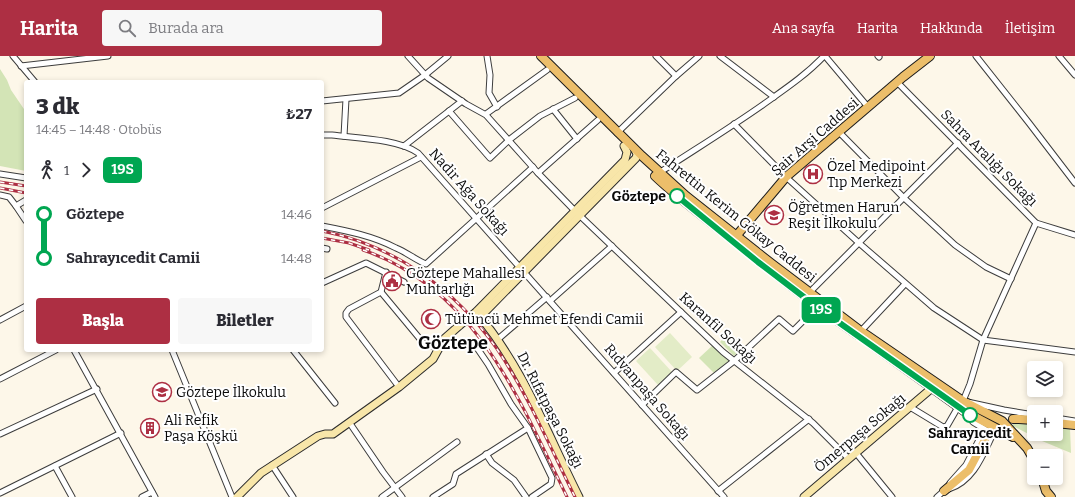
<!DOCTYPE html>
<html lang="tr">
<meta charset="utf-8">
<style>
:root{--surface:#fff;--page:#f7f7f7;--text:#2b2b33;--muted:#7c7c81;--accent:#ad2f43}
body{margin:0;font-family:Bitter,serif;background:var(--page);color:var(--text);height:100vh;display:flex;flex-direction:column;font-size:15px;white-space:nowrap}
*{box-sizing:border-box;margin:0}
p{font-size:13px;color:var(--muted)}
.icon{flex:none;width:22px;height:22px;fill:none;stroke:currentColor;stroke-width:2;stroke-linecap:round;stroke-linejoin:round}
.map{position:relative;flex:1;overflow:hidden}
.details{position:absolute;left:24px;top:24px;width:300px;height:272px;display:flex;flex-direction:column;background:var(--surface);border-radius:4px;box-shadow:0 2px 6px #0003}
.details>*{flex:none}
.badge{padding:0 8px;border-radius:6px;font-size:14px;line-height:26px}
.buttons{position:absolute;left:1027px;top:305px;display:grid;gap:8px}
.buttons a{display:grid;place-items:center;width:36px;height:36px;border-radius:4px;background:var(--surface);box-shadow:0 2px 6px #0003;font-size:20px}
.map>.badge{position:absolute;translate:-50% -50%;box-shadow:0 0 0 2px #fff}
.legs{display:flex;align-items:center;gap:6px;height:44px;padding:0 12px;font-size:13px}
.legs p{margin-inline-start:auto}
.headline{display:flex;align-items:center;justify-content:space-between;height:68px;padding:0 12px}
h1{font-size:22px;font-weight:800;line-height:30px}
.primary-button{display:flex;gap:8px;margin-top:auto;padding:8px 12px}
.primary-button a{flex:1;height:46px;border-radius:4px;background:var(--accent);color:#fff;font-size:16px;font-weight:800;line-height:46px;text-align:center}
.primary-button a+a{background:var(--page);color:var(--text)}
ul{padding:0 12px;list-style:none}
li{display:flex;align-items:center;gap:14px;height:44px;font-size:15px}
li i{display:grid;place-items:center;width:6px;height:100%;margin:0 5px;background:currentColor}
li i::after{content:'';width:10px;height:10px;margin:-5px;border:3px solid;border-radius:50%;background:var(--surface)}
li p{margin-inline-start:auto}
li:first-child i{background:linear-gradient(#0000 50%,currentColor 0)}
li:last-child i{background:linear-gradient(currentColor 50%,#0000 0)}
header{display:flex;align-items:center;gap:24px;box-sizing:border-box;height:56px;padding:0 20px;background:var(--accent);color:#fff}
header strong{font-size:19px}
nav{display:flex;gap:22px;margin-inline-start:auto;font-size:14px}
.search{width:280px;height:36px;background:var(--page);display:flex;align-items:center;gap:10px;box-sizing:border-box;padding:0 14px;border-radius:4px;color:var(--muted);font-size:15px}
.map>svg:first-child{display:block}
.green{fill:#d3e4b6}
.pitch{fill:#e3ecc7}
.lines{fill:none;stroke-linecap:round;stroke-linejoin:round}
.street-casing{stroke:#3d3d3d;stroke-width:7}
.secondary-casing{stroke:#2c2c2c;stroke-width:9}
.primary-casing{stroke:#1b1b1b;stroke-width:10}
.street{stroke:#fff;stroke-width:5}
.secondary{stroke:#f8e6a9;stroke-width:7}
.primary{stroke:#ecbe6a;stroke-width:8}
.rail-casing{stroke:#ad2f43;stroke-width:3}
.rail{stroke:#fff;stroke-width:1.5;stroke-dasharray:4.5;stroke-linecap:butt}
.secondary-bridge-casing{stroke:#2c2c2c;stroke-width:9;stroke-linecap:butt}
.secondary-bridge{stroke:#f8e6a9;stroke-width:7}
.line-1-casing{stroke:#fff;stroke-width:9}
.line-1{stroke:#00a651;stroke-width:6}
.stop-1-dot{fill:#fff;stroke:#00a651;stroke-width:2}
.labels{text-anchor:middle;dominant-baseline:central;stroke-width:4;stroke-linejoin:round;paint-order:stroke}
.street-label{font-size:14px;fill:#0a0a0a;stroke:#fff}
.poi-label{font-size:14px;fill:#0a0a0a;stroke:#fff;text-anchor:start}
.stop-label{font-size:14px;font-weight:bold;fill:#0a0a0a;stroke:#fff;text-anchor:end}
.district-label{font-size:18px;font-weight:bold;fill:#0a0a0a;stroke:#fff}
</style>
<header>
<strong>Harita</strong>
<div class="search"><svg class="icon" aria-label="search" viewBox="0 0 24 24"><circle cx="10" cy="10" r="6"/><path d="M15 15l6 6"/></svg>Burada ara</div>
<nav><a>Ana sayfa</a><a>Harita</a><a>Hakkında</a><a>İletişim</a></nav>
</header>
<div class="map">
<svg width="1075" height="441" viewBox="0 0 1075 441">
<rect width="100%" height="100%" fill="#fdf7e9"/>
<g class="green">
<polygon points="0,13 7,24 11,34 26,56 26,115 0,110"/>
<polygon points="729,276 744,290 734,300 720,286"/>
<polygon points="713,289 730,304 714,317 699,302"/>
<polygon points="1013,365 1034,367 1034,378 1056,378 1056,370 1070,372 1071,397 1042,385 1013,370"/>
</g>
<g class="pitch">
<polygon points="670,277 692,301 677,315 655,291"/>
<polygon points="650,292 672,316 658,329 636,305"/>
</g>
<g class="lines">
<g class="street-casing">
<g id="street">
<polyline points="13,0 35,26"/>
<polyline points="408,0 428,22 466,48 486,59 538,117 575,155 681,256 723,296 813,367 849,403"/>
<polyline points="487,0 490,19 489,37 497,51"/>
<polyline points="656,0 676,20"/>
<polyline points="720,0 774,41"/>
<polyline points="825,0 868,51"/>
<polyline points="878,0 879,1"/>
<polyline points="976,0 1029,67 1075,127"/>
<polyline points="1059,0 1075,19"/>
<polyline points="21,10 108,0"/>
<polyline points="897,26 1036,167 1075,179"/>
<polyline points="322,45 399,37 425,19 448,0"/>
<polyline points="553,53 577,83"/>
<polyline points="449,55 490,102 509,84 540,60 575,42"/>
<polyline points="486,58 547,14"/>
<polyline points="734,68 786,121 859,187 934,252 983,284 1075,296"/>
<polyline points="839,76 903,141 955,189 986,211 1011,223"/>
<polyline points="617,77 676,20 699,0"/>
<path d="M322,79H332C356,82 399,83 418,97L724,441"/>
<polyline points="344,80 346,43"/>
<polyline points="404,90 462,45"/>
<polyline points="538,117 598,64"/>
<path d="M659,117C694,94 730,72 764,48C785,33 806,19 824,0"/>
<polyline points="0,118 26,122"/>
<polyline points="0,139 9,141 16,150 26,144"/>
<polyline points="16,150 26,165"/>
<polyline points="322,152 421,101"/>
<path d="M322,170C348,175 373,180 396,192C406,196 416,204 426,208L533,111"/>
<polyline points="322,192 327,193"/>
<polyline points="386,216 381,236 349,253 346,257 346,261 399,331"/>
<polyline points="322,227 366,207 404,226"/>
<polyline points="381,236 425,289 433,290 443,284"/>
<polyline points="810,236 958,87"/>
<polyline points="550,245 612,190"/>
<polyline points="0,264 26,250"/>
<polyline points="861,275 905,228"/>
<polyline points="497,284 547,241"/>
<polyline points="473,286 488,308 511,348 528,372 552,422 551,428 532,441"/>
<polyline points="74,294 155,441"/>
<polyline points="172,294 232,441"/>
<polyline points="293,294 335,347"/>
<polyline points="614,317 681,256"/>
<polyline points="0,323 56,294"/>
<polyline points="642,349 676,316 697,334 734,305 779,263 793,275 817,251"/>
<polyline points="910,351 943,371 947,370 958,351 960,353"/>
<polyline points="1034,359 1004,354 963,345 970,328 983,284 1036,167"/>
<polyline points="1056,362 1075,365"/>
<polyline points="349,366 383,416 402,441"/>
<polyline points="0,378 97,333"/>
<polyline points="856,397 892,441"/>
<polyline points="486,398 492,407 514,424 526,441"/>
<polyline points="272,409 293,441"/>
<polyline points="55,410 72,441"/>
<polyline points="950,427 966,409 982,378 983,375 981,372"/>
<path d="M949,433C973,425 982,401 992,380L991,377L973,366L966,358"/>
<polyline points="718,435 809,363"/>
<polyline points="0,437 121,377"/>
<polyline points="142,441 152,436"/>
<polyline points="382,441 457,386"/>
<polyline points="433,441 453,428 456,418 528,372"/>
<polyline points="937,441 946,433"/>
</g>
</g>
<g class="secondary-casing">
<g id="secondary">
<polyline points="480,261 636,102 637,98 635,94"/>
<polyline points="237,441 261,417 318,380 325,378 333,378 399,331 433,303 444,283 460,269"/>
<path d="M579,441C547,378 523,310 476,256L625,104L627,96L624,90"/>
<polyline points="804,441 932,332"/>
</g>
</g>
<g class="primary-casing">
<g id="primary">
<polyline points="541,0 642,100 686,140 772,208 858,273 963,345 1002,365 1027,392 1034,404"/>
<path d="M655,120C676,140 700,158 723,176C767,212 811,247 858,279"/>
<polyline points="733,181 737,179 786,121 903,21 930,0"/>
<polyline points="871,288 964,355 1013,381"/>
<polyline points="1013,363 1019,363 1034,364"/>
<polyline points="1056,367 1075,369"/>
<polyline points="1042,422 1046,435 1051,441"/>
<polyline points="944,435 969,414 988,378"/>
</g>
</g>
<use href="#street" class="street"/>
<use href="#secondary" class="secondary"/>
<use href="#primary" class="primary"/>
<g class="rail-casing">
<g id="rail">
<polyline points="0,126 26,130"/>
<polyline points="0,132 26,137"/>
<path d="M322,175C394,189 455,233 497,293C528,339 550,391 575,441"/>
<polyline points="322,182 349,187 369,194"/>
<path d="M363,194C476,233 519,343 567,441"/>
</g>
</g>
<use href="#rail" class="rail"/>
<g class="secondary-bridge-casing">
<polyline id="secondary-bridge" points="460,269 476,256"/>
</g>
<use href="#secondary-bridge" class="secondary-bridge"/>
</g>
<g class="lines">
<g class="line-1-casing">
<polyline id="line-1" points="677,140 758,206 817,251 970,359"/>
</g>
<use href="#line-1" class="line-1"/>
</g>
<defs>
<g id="hospital-ring" transform="scale(1)"><circle r="9.5" fill="#fff" stroke="#ad2f43" stroke-width="1.5"/><path d="M-5-5h3v3.5h4V-5h3V5h-3V1.5h-4V5h-3Z" fill="#ad2f43"/></g>
<g id="school-ring" transform="scale(1)"><circle r="9.5" fill="#fff" stroke="#ad2f43" stroke-width="1.5"/><path d="M0-5L7-2L0 1L-7-2ZM-4 1L0 2.5L4 1V4Q0 6-4 4Z" fill="#ad2f43"/></g>
<g id="civic-ring" transform="scale(1)"><circle r="9.5" fill="#fff" stroke="#ad2f43" stroke-width="1.5"/><path d="M-.6-6.5H3V-4.5H.6V-3L4-1V1h2V6H-6V1h2V-1L-.6-3ZM-1.2 2.5V6h2.4V2.5Z" fill="#ad2f43"/></g>
<g id="mosque-ring" transform="scale(1)"><circle r="9.5" fill="#fff" stroke="#ad2f43" stroke-width="1.5"/><path d="M3.5-4.9A6 6 0 1 0 3.5 4.9A5 5 0 1 1 3.5-4.9Z" fill="#ad2f43"/></g>
<g id="building-ring" transform="scale(1)"><circle r="9.5" fill="#fff" stroke="#ad2f43" stroke-width="1.5"/><path d="M-4-6H4V6H1V3H-1V6H-4ZM-2.5-4.3h1.7v1.8h-1.7ZM.8-4.3h1.7v1.8H.8ZM-2.5-1h1.7V.8h-1.7ZM.8-1h1.7V.8H.8Z" fill="#ad2f43"/></g>
</defs>
<g fill-rule="evenodd">
<use href="#hospital-ring" x="813" y="118"/>
<use href="#school-ring" x="774" y="159"/>
<use href="#civic-ring" x="392" y="225"/>
<use href="#mosque-ring" x="431" y="263"/>
<use href="#school-ring" x="162" y="336"/>
<use href="#building-ring" x="150" y="372"/>
</g>
<g class="stop-1-dot">
<circle cx="677" cy="140" r="7"/>
<circle cx="970" cy="359" r="7"/>
</g>
<g class="labels">
<g class="street-label">
<text transform="translate(815 81) rotate(-41)">Şair Arşi Caddesi</text>
<text transform="translate(989 102) rotate(45)">Sahra Aralığı Sokağı</text>
<text transform="translate(469 136) rotate(48)">Nadir Ağa Sokağı</text>
<text transform="translate(736 160) rotate(39)">Fahrettin Kerim Gökay Caddesi</text>
<text transform="translate(718 272) rotate(42)">Karanfil Sokağı</text>
<text transform="translate(647 336) rotate(49)">Rıdvanpaşa Sokağı</text>
<text transform="translate(550 354) rotate(63)">Dr. Rıfatpaşa Sokağı</text>
<text transform="translate(860 377) rotate(-40)">Ömerpaşa Sokağı</text>
</g>
<g class="poi-label">
<text x="827" y="110">Özel Medipoint<tspan x="827" dy="16">Tıp Merkezi</tspan></text>
<text x="788" y="151">Öğretmen Harun<tspan x="788" dy="16">Reşit İlkokulu</tspan></text>
<text x="406" y="217">Göztepe Mahallesi<tspan x="406" dy="16">Muhtarlığı</tspan></text>
<text x="445" y="263">Tütüncü Mehmet Efendi Camii</text>
<text x="176" y="336">Göztepe İlkokulu</text>
<text x="164" y="364">Ali Refik<tspan x="164" dy="16">Paşa Köşkü</tspan></text>
</g>
<g class="stop-label">
<text x="666" y="140">Göztepe</text>
<text x="970" y="377" text-anchor="middle">Sahrayıcedit<tspan x="970" dy="16">Camii</tspan></text>
</g>
<g class="district-label">
<text x="453" y="287">Göztepe</text>
</g>
</g>
</svg>
<div class="buttons">
<a><svg class="icon" aria-label="layers" viewBox="0 0 24 24"><path d="M12 4l9 5-9 5-9-5zM3 14l9 5 9-5"/></svg></a>
<a>+</a>
<a>−</a>
</div>
<b class="badge" style="left:821px;top:254px;background:#00a651;color:#fff">19S</b>
<section class="details">
<div class="headline"><div><h1>3 dk</h1><p>14:45 – 14:48 · Otobüs</p></div><b>₺27</b></div>
<div class="legs"><svg class="icon" aria-label="walk" viewBox="0 0 24 24"><circle cx="13" cy="4" r="2"/><path d="M13 8l-2 6 4 7M11 14l-3 7M7 12l3-4h3l4 4"/></svg>1<svg class="icon" aria-label="forward" viewBox="0 0 24 24"><path d="M9 5l7 7-7 7"/></svg><b class="badge" style="background:#00a651;color:#fff">19S</b></div>
<ul>
<li><i style="color:#00a651"></i><b>Göztepe</b><p>14:46</p></li>
<li><i style="color:#00a651"></i><b>Sahrayıcedit Camii</b><p>14:48</p></li>
</ul>
<div class="primary-button"><a>Başla</a><a>Biletler</a></div>
</section>
</div>
